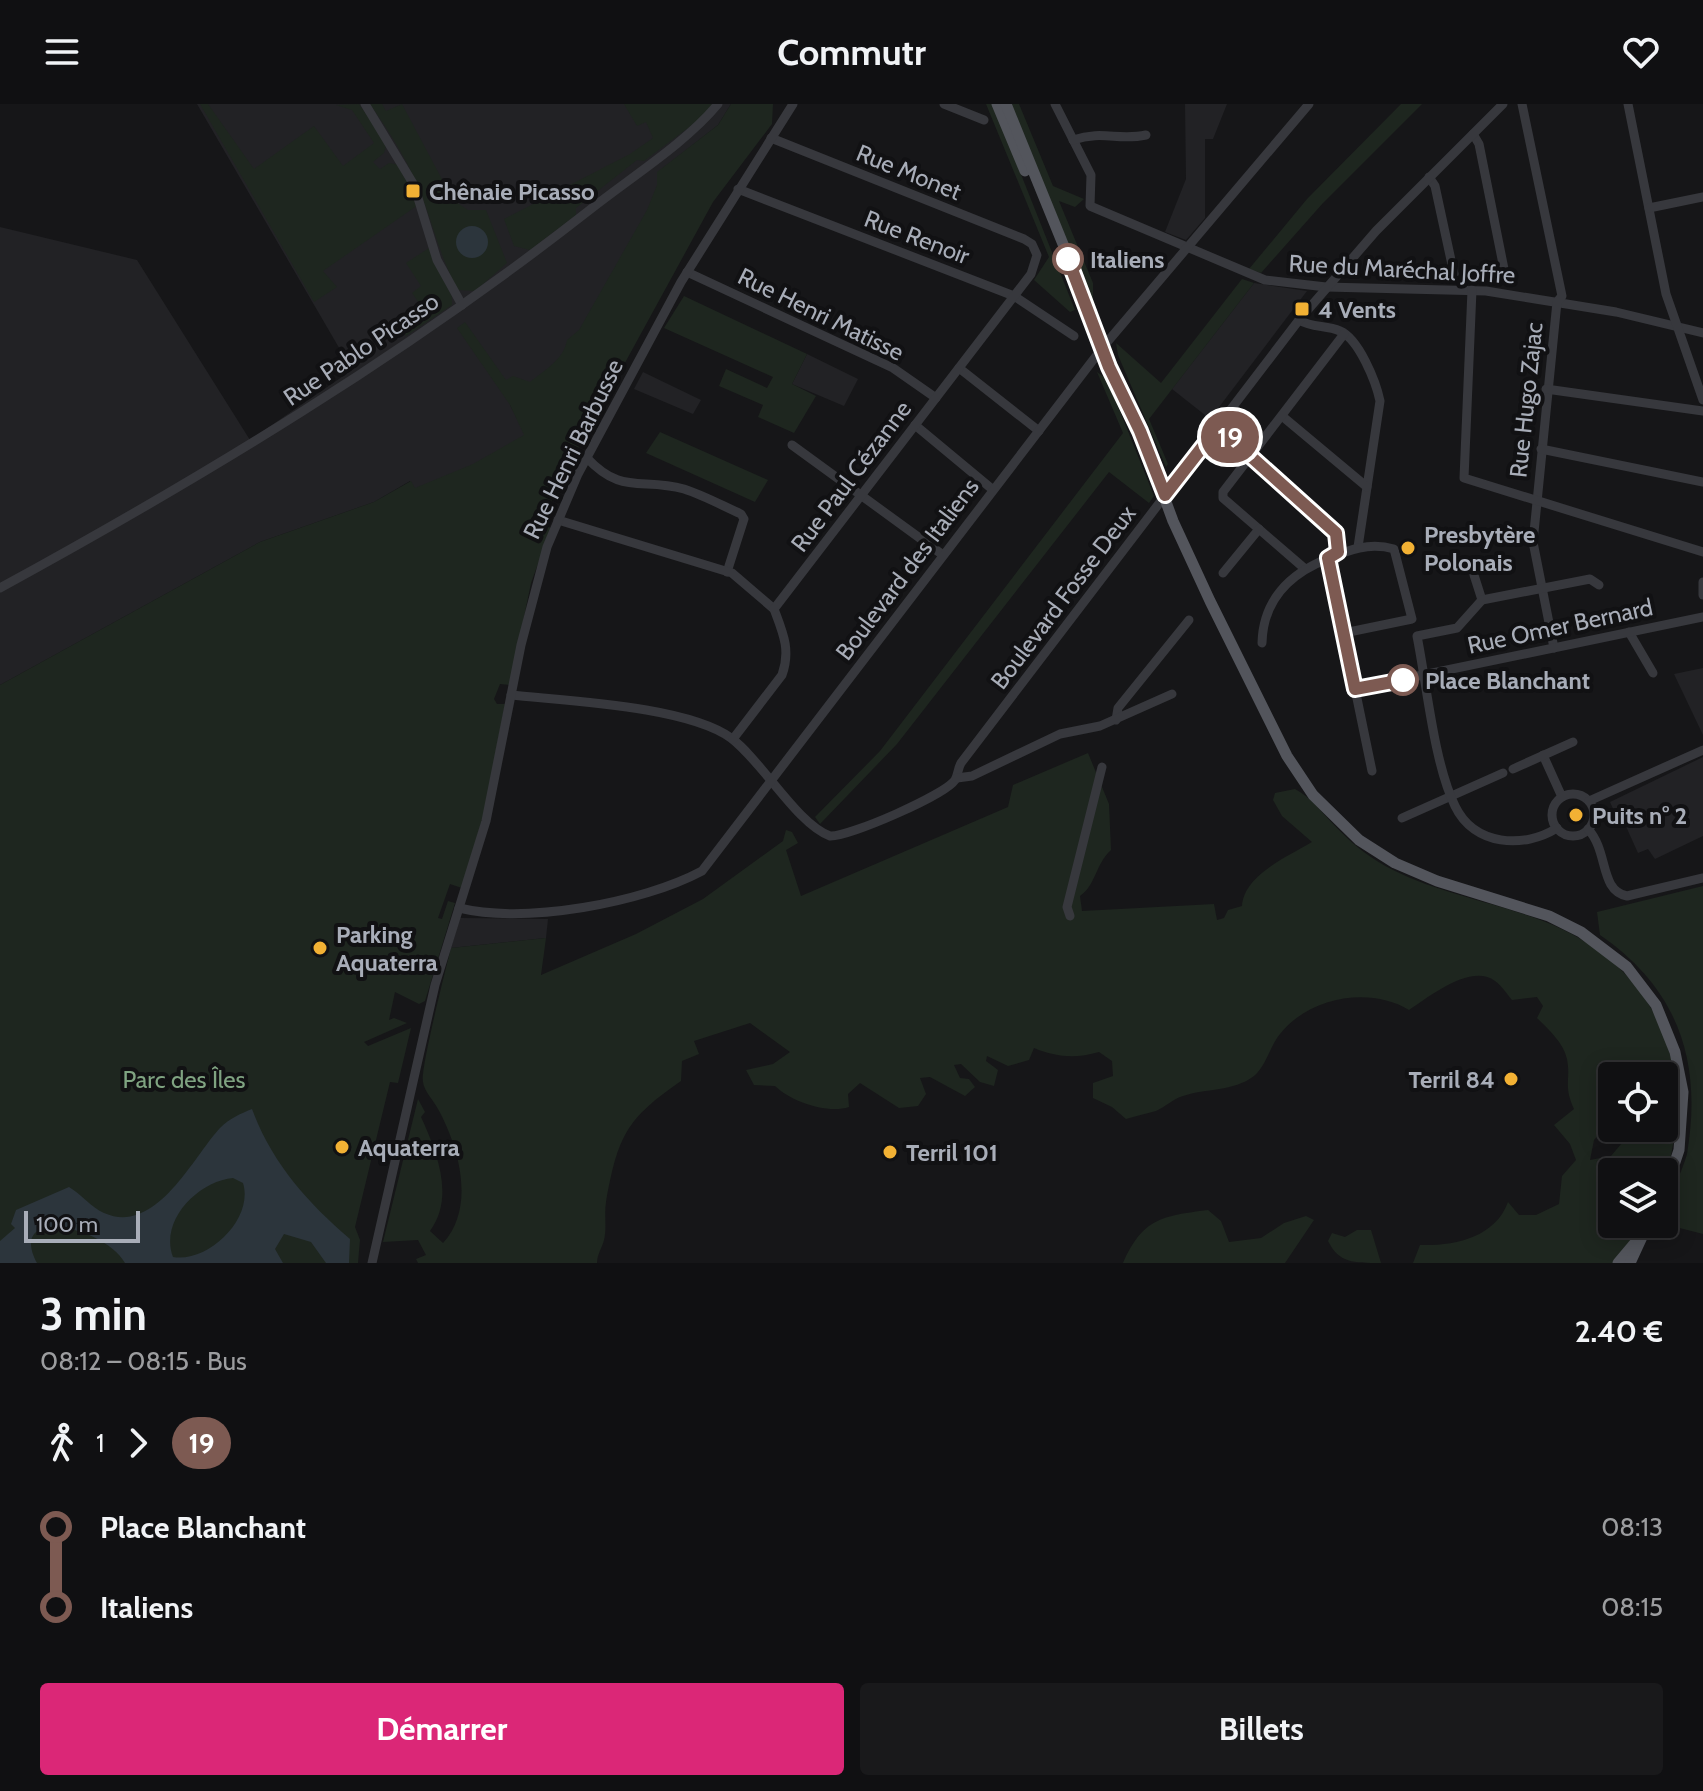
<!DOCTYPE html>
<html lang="fr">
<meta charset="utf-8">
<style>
:root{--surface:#101012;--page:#19191b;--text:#f1f3f6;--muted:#9c9d9f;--line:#303032;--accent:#db2777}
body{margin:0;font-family:Cabin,sans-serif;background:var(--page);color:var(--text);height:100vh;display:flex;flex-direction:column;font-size:30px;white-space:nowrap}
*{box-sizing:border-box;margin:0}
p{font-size:26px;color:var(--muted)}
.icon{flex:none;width:44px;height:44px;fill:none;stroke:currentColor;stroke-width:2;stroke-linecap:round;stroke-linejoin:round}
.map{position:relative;height:1159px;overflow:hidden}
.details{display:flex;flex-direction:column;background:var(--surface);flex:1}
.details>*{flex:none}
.badge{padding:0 16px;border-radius:26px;font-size:28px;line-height:52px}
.fabs{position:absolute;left:1598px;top:958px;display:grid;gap:16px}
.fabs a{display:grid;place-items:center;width:80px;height:80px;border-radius:8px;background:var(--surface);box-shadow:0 4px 20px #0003,0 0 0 2px var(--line);font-size:40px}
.scale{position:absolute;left:24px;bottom:20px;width:116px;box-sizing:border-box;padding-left:8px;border:4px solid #a8adb8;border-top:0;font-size:22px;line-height:28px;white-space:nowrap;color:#a8adb8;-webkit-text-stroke:6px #111113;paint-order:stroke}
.map>.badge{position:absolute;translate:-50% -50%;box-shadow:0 0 0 4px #fff}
.legs{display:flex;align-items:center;gap:12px;height:88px;padding:0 40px;font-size:26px}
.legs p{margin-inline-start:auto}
.summary{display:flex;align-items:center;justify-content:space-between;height:136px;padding:0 40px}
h1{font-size:44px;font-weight:800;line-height:60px}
.button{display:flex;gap:16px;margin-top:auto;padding:16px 40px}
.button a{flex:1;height:92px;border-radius:8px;background:var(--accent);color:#fff;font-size:32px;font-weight:800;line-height:92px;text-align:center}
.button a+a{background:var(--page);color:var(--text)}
ul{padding:0 40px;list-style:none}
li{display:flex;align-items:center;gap:28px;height:80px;font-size:30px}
li i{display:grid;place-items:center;width:12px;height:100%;margin:0 10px;background:currentColor}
li i::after{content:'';width:20px;height:20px;margin:-10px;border:6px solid;border-radius:50%;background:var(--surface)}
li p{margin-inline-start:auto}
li:first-child i{background:linear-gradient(#0000 50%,currentColor 0)}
li:last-child i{background:linear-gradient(currentColor 50%,#0000 0)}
header{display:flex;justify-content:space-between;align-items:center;height:104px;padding:0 40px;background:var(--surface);font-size:36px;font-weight:800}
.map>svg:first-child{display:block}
.built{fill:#222225}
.green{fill:#1e261f;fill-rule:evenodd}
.water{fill:#2c353c;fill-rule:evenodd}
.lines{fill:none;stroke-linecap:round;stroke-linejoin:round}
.minor{stroke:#37383d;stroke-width:9}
.major{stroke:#53555c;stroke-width:11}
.line-1-casing{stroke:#fff;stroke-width:18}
.line-1{stroke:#7d5a52;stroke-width:12}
.poi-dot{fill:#f2b134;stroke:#111113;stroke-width:3}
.stop-1-dot{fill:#fff;stroke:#7d5a52;stroke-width:4}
.labels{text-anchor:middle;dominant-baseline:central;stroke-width:8;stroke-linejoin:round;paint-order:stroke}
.street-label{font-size:24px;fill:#a8adb8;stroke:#111113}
.poi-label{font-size:24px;font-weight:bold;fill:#a8adb8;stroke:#111113;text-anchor:start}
.stop-label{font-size:24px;font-weight:bold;fill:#a8adb8;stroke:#111113;text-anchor:start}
.park-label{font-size:24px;fill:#7fa381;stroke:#111113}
</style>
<header><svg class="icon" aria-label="menu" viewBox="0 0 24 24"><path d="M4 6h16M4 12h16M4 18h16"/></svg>Commutr<svg class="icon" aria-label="heart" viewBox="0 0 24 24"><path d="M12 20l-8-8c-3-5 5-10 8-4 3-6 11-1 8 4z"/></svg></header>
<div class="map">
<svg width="1703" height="1159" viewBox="0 0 1703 1159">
<rect width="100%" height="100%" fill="#161618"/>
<g class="built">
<polygon points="197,0 731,0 718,21 662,65 671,76 590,232 510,301 529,337 424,400 410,377 374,398 260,438 0,581 0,123 137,156 250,336 352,266"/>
<polygon points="1185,0 1227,0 1213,35 1205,35 1205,114 1186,136 1165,128 1186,75"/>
<polygon points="1254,179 1307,187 1210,315 1172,285"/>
<polygon points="807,250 858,275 844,302 792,280"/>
<polygon points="643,268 701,296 693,310 634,285"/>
<polygon points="1703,564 1703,631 1674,570"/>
<polygon points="1703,653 1703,732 1655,755 1648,745 1638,749 1624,718 1619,718 1610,698"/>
<polygon points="460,814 548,815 546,834 451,844"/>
</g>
<g class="green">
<polygon points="200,0 208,0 254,65 314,22 343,62 374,39 352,6 336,1 359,0 387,39 384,49 373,58 380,65 389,59 400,61 418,101 323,167 337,183 314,198"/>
<path d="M370,0H382L386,7L402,0L453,96L468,106H486L507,159L475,187L458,186C442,157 435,128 424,98C412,63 391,30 370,0Z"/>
<polygon points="624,0 712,0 708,9 644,57 637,56 576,104 576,111 530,146 514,142 504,115 630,50 653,34 646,18 637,22"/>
<path d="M731,0H773L772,20L713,98L557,383L544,421L551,424L531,479L510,581L500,580L494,595L497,600H505L484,709L462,784L450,780L438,814L442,815L448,797L455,799L425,897L419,900L395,888L389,916L394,914L407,919L364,938L368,942L411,924L398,979L390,978L355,1123L360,1136L358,1159H0V581L260,438L374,398L411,377L415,384L473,360L524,331L510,301L457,224L465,218L506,276L513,272L530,278C545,266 564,255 567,236L579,226L647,106L657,81V68L718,21Z"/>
<polygon points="986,0 993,0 1075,206 1070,208 1034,176 1049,153"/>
<polygon points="1011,0 1019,0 1053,82 1084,95 1075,103 1059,97 1093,179 1093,200"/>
<polygon points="1401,0 1422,0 1323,99 1261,169 1249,165 1307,95"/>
<polygon points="429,144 452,193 452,201 406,232 396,216 419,199 412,189 421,182 406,159"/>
<polygon points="1242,175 1254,179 1149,315 1168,360 1166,363 1118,251 1116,239 1161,279"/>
<polygon points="684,192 807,250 792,280 816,292 794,329 758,313 763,301 719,282 726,265 767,284 773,273 664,224"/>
<polygon points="1097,268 1107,275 1154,392 1149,399 1109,368 897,640 820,720 815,713 880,647 1123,329"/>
<polygon points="660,328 768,376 755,398 646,349"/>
<path d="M1088,649L1109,700L1111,746C1095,761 1096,781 1080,792L1082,807L1214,800L1217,816L1224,814L1228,806L1242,802C1244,771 1287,753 1312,738L1282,712L1273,696L1275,689L1295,685C1311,693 1323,710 1335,722C1352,740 1371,755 1393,766C1441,790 1494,798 1543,817C1657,861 1700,963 1664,1078V1068H1612V1120H1643L1613,1159H1413L1420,1141C1454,1142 1495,1134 1508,1098L1519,1111H1536L1559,1100L1562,1072L1576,1056L1570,1040L1554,1021L1574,1005C1563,981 1571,976 1567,955C1563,938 1549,926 1537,914L1543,902L1537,893L1512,896C1507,890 1502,882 1495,877C1471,859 1429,893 1409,906C1370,882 1309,893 1280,930C1270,942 1266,962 1254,972C1233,988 1206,984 1183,992C1173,995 1165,1003 1156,1007C1146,1010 1135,1012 1126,1015L1112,1003L1093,994V979L1113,972L1112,957L1099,948C1075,955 1056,953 1034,944L1029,956L1008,962L987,952L986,957L998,966L994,982L980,978L961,960L954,961L960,974L969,975L975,983L965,992L930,973L920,974L926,990L918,1002L899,1004L860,979L848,990L849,1003C827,1010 792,998 775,982L754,981L746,966L773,960L790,948L750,919L694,937L699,950L682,957L681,977C626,1015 618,1032 606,1098C604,1111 607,1124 604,1136C602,1144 597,1150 597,1159H418L416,1155L426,1151L418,1136L383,1138L418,995L425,1008L421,1013C437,1048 455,1093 430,1127L443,1139C476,1103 459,1043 438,1005C434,997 424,987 423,978C420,966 446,864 451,844L546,834L541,871L636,830L703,795L783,737L786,726L792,728L798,739L786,746L801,792L1008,703L1013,681ZM1612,972H1664V1024H1625L1627,1033L1611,1052L1590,1056L1594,1036L1612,1015Z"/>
<path d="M1703,782V1130L1664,1120C1664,1103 1682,1069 1687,1050C1703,956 1677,884 1600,831L1597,808Z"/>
<path d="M1208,1106L1221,1117L1229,1138L1261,1134L1284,1119L1306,1112L1314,1116L1285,1159H1123C1143,1114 1162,1112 1208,1106Z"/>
<path d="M1357,1126H1371L1381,1159C1353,1159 1339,1159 1328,1137L1332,1129L1345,1133Z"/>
</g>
<g class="water">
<circle cx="472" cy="138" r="16"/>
<path d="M252,1005C272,1059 307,1098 350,1135L349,1159H326L311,1138L284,1130L275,1145L283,1159H125C104,1122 6,1101 37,1159H0V1137L15,1124L11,1120L16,1106L69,1083C81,1090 92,1104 104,1109C156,1132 193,1053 220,1024C230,1014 240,1010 252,1005ZM233,1074L243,1079C254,1114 209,1159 173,1153C159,1116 199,1077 233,1074Z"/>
</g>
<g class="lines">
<g class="minor">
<polyline points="365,0 414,81 437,156 462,201"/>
<polyline points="944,0 984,16"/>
<polyline points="1055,0 1091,71 1090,102 1265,176 1326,183 1486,187 1616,208 1703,229"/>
<polyline points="1522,0 1562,192 1557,198 1533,438 1554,544"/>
<polyline points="1628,0 1666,190 1703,296"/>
<polyline points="1473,30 1479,40 1506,175"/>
<path d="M1073,36C1103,26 1118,37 1146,31"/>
<polyline points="1429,73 1435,82 1454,170"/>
<polyline points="738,85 1014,192 1074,232"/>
<polyline points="1649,104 1703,93"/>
<polyline points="687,168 893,264 936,294"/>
<polyline points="1472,186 1464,374 1703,448"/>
<path d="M1299,216C1312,224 1326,221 1340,227C1359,235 1376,278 1380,297L1358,443"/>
<polyline points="959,264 1039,327"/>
<polyline points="1546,285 1703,307"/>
<polyline points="1282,312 1367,383"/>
<polyline points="915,321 992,385"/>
<polyline points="1218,323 1332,422 1338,448"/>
<polyline points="792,341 943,451"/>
<polyline points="1541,345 1703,378"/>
<path d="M586,353C622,392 641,373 684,385C703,391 723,402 741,410L744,415L727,468"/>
<polyline points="558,416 732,469 774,505"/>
<polyline points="1328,454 1372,667"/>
<polyline points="1304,464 1223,394 1223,388 1344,230"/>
<polyline points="1223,469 1259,425"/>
<polyline points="1474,471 1482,496"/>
<polyline points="1703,478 1703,491"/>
<path d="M0,484C205,372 403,252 587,108C628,75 685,40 718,0"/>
<polyline points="1629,528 1653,569"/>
<path d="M1262,539C1263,497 1289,470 1327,455C1349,446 1369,438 1394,445L1412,515L1344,529"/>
<polyline points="1355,585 1703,513"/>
<path d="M511,591C567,597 687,602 731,634C762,657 797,720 830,732C849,733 945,691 955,676C958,671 958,664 961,659L1299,216L1376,127L1503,0"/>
<polyline points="1116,616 1118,604 1189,516"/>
<path d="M733,635L782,571C791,546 783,529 774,505L1031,170L1037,151L1032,140L1024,135L771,34"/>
<polyline points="1543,651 1562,693"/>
<polyline points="1513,665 1573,638"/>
<polyline points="957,674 972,672 1060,630 1100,622 1172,590"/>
<circle cx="1573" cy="711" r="21"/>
<polyline points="1589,697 1703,646"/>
<polyline points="1402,714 1503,669"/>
<path d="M1557,724C1524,745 1474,742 1455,702C1434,659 1427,582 1417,532L1457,524L1482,496L1590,475L1599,481"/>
<path d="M1588,725C1609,748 1599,786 1627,792L1703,774"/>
<path d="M459,804C526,820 642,799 702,767L1103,243L1309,0"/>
<polyline points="1070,812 1067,803 1102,663"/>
<polyline points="372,1159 435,881 486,717 521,541 547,443 578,370 681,178 793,0"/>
</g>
<g class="major">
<polyline points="997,0 1025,67"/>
<polyline points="1006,0 1100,231 1109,263 1140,327 1173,417 1210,497 1287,652 1313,691 1359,736 1395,759 1437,777 1549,812 1581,828 1627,863 1656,901 1675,948 1683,988 1679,1046 1664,1091"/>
<polyline points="1618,1159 1634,1140"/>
<polyline points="1630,1159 1648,1120"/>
</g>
</g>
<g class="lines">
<g class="line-1-casing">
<polyline id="line-1" points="1068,155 1109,263 1140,327 1165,391 1218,323 1336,429 1338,448 1328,454 1355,585 1403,576"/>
</g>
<use href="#line-1" class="line-1"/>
</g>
<g class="poi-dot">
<rect x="405" y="79" width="16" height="16" rx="4"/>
<rect x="1294" y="197" width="16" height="16" rx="4"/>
<circle cx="1408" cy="444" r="8"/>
<circle cx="1576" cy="711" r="8"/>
<circle cx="320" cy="844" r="8"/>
<circle cx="1511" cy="975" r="8"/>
<circle cx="342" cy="1043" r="8"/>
<circle cx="890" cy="1048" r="8"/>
</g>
<g class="stop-1-dot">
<circle cx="1068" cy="155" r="14"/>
<circle cx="1403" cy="576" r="14"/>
</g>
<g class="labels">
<g class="street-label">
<text transform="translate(909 68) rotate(22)">Rue Monet</text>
<text transform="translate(917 133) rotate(21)">Rue Renoir</text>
<text transform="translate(1402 165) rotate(3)">Rue du Maréchal Joffre</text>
<text transform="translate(821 210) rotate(26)">Rue Henri Matisse</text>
<text transform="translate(361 245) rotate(-34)">Rue Pablo Picasso</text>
<text transform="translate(1526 296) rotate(-84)">Rue Hugo Zajac</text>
<text transform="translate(573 345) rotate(-64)">Rue Henri Barbusse</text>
<text transform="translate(851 372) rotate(-53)">Rue Paul Cézanne</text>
<text transform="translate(907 465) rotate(-53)">Boulevard des Italiens</text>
<text transform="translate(1063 493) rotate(-53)">Boulevard Fosse Deux</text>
<text transform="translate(1560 522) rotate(-12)">Rue Omer Bernard</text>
</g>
<g class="poi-label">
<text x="429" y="87">Chênaie Picasso</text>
<text x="1318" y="205">4 Vents</text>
<text x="1424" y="430">Presbytère<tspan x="1424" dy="28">Polonais</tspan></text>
<text x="1592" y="711">Puits n° 2</text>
<text x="336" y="830">Parking<tspan x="336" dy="28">Aquaterra</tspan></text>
<text x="1495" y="975" text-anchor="end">Terril 84</text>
<text x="358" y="1043">Aquaterra</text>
<text x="906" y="1048">Terril 101</text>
</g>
<g class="stop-label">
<text x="1090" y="155">Italiens</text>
<text x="1425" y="576">Place Blanchant</text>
</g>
<g class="park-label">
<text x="184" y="975">Parc des Îles</text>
</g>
</g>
</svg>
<div class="fabs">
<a><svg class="icon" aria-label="locate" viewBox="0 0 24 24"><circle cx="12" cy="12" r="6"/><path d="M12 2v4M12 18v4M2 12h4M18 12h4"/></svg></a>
<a><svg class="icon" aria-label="layers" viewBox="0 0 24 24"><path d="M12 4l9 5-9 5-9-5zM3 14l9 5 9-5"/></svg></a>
</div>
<div class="scale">100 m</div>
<b class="badge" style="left:1230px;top:333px;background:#7d5a52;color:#fff">19</b>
</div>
<section class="details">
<div class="summary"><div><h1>3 min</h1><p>08:12 – 08:15 · Bus</p></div><b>2.40 €</b></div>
<div class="legs"><svg class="icon" aria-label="walk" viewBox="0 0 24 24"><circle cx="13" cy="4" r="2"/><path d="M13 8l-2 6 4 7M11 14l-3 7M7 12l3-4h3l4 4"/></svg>1<svg class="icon" aria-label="forward" viewBox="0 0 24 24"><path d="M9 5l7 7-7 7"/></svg><b class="badge" style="background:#7d5a52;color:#fff">19</b></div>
<ul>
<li><i style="color:#7d5a52"></i><b>Place Blanchant</b><p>08:13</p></li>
<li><i style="color:#7d5a52"></i><b>Italiens</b><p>08:15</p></li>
</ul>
<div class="button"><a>Démarrer</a><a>Billets</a></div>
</section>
